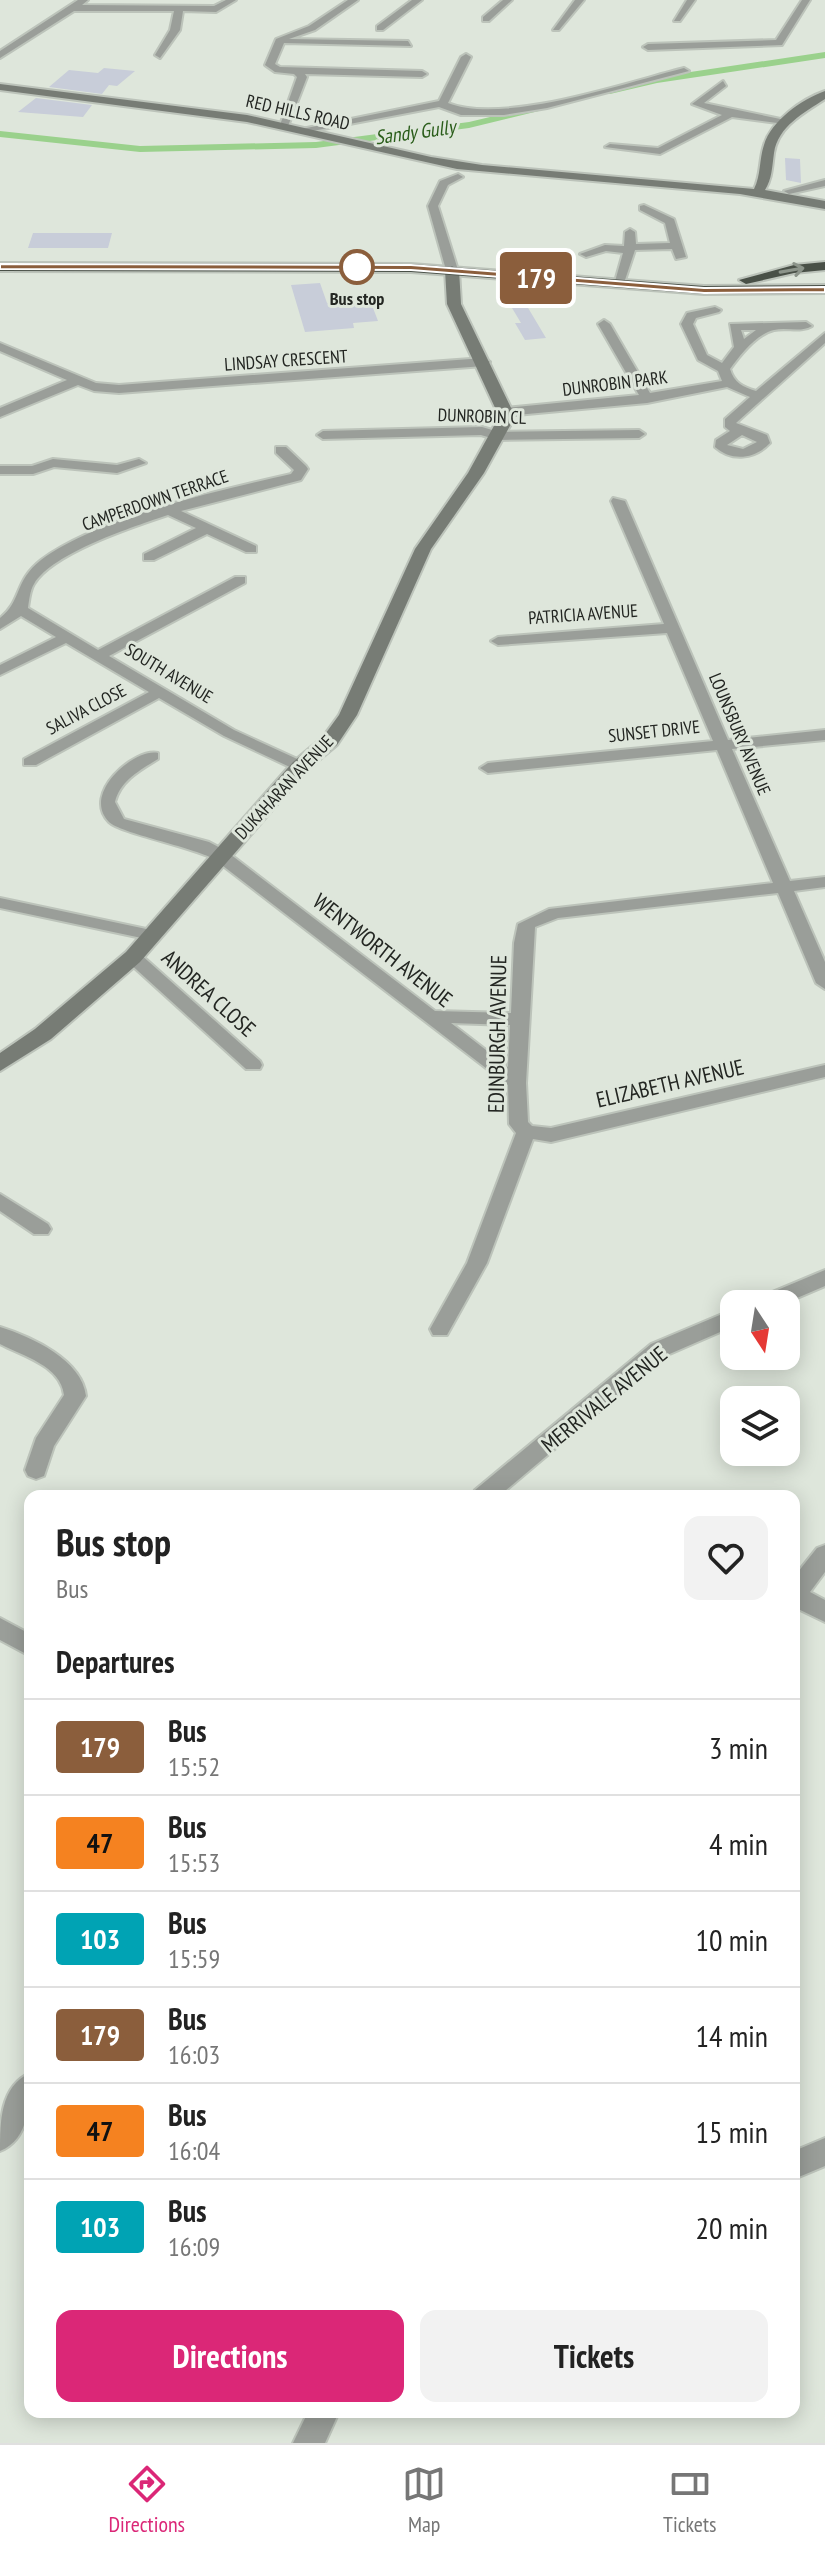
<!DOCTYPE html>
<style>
:root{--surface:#fff;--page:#f2f2f2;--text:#222;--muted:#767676;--line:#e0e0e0;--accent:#db2777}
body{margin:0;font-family:"PT Sans Narrow",sans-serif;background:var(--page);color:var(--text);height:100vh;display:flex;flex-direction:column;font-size:30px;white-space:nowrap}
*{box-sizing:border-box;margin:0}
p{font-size:26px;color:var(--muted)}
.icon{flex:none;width:44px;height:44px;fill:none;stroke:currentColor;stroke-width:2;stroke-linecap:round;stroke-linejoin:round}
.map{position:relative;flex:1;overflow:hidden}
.drawer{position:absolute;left:24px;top:1490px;width:776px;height:928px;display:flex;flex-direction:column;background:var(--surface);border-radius:16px;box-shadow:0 4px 20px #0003}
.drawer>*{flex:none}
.badge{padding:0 16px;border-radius:6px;font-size:28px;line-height:52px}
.needle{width:52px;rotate:168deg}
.fabs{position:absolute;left:720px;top:1290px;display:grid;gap:16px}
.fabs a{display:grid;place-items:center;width:80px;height:80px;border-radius:16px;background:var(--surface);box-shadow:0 4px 20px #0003;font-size:40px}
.map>.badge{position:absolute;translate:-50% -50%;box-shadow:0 0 0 4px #fff}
h2{padding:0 32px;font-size:30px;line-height:72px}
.round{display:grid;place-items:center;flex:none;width:84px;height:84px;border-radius:16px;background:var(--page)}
.overview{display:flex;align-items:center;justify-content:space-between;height:136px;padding:0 32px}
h1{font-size:38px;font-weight:700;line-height:60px}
.cta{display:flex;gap:16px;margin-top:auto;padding:16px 32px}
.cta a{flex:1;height:92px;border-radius:16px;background:var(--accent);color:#fff;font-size:32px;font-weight:700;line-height:92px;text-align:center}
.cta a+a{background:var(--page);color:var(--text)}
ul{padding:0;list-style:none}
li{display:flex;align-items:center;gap:24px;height:96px;padding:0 32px;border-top:2px solid var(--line)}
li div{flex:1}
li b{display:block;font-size:30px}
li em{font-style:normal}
li .badge{min-width:88px;font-weight:700;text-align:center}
.tabs{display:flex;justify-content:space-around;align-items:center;height:112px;border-top:2px solid var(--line);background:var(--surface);font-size:22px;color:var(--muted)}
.tabs a{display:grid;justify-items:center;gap:4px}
.tabs .current{color:var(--accent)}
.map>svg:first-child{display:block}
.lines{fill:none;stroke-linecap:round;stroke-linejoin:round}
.canal{fill:#9ad18c;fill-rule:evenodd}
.building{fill:#c8cdd9}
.street-casing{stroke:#bcc3ba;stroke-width:4}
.secondary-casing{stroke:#bcc3ba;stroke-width:4}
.highway-casing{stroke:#bcc3ba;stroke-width:4}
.street{fill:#9a9e99;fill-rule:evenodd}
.secondary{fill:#777c75;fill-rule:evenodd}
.highway{fill:#495047;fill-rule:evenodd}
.oneway{stroke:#8c948a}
.line{fill:#8b5e3c;stroke:#fff;stroke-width:2}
.stop-dot{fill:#fff;stroke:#8b5e3c;stroke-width:4}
.labels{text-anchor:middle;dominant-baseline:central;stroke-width:6;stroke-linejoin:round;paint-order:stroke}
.far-street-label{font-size:18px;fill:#232622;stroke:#dee6db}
.far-stop-label{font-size:18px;font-weight:bold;fill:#232622;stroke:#dee6db}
.far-water-label{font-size:20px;font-style:italic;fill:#2a5d1a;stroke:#dee6db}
.street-label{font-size:22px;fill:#232622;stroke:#dee6db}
</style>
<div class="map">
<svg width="825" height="2443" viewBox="0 0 825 2443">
<rect width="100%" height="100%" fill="#dee6db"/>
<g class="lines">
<g class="canal">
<polygon points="825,52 825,58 657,83 610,94 605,91 657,77"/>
<polygon points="548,103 551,108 469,128 316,148 140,152 0,137 0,131 140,146 316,142 469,122"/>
</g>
</g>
<g class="building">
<polygon points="104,68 135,71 117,86 109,85 102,94 49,87 69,70 98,73"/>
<polygon points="36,98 92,105 83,117 18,112"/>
<polygon points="785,158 800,159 801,183 786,180"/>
<polygon points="33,233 112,233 108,248 28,248"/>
<polygon points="320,283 327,303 370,300 378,321 353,323 354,328 305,332 291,285"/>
<polygon points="518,291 546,338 525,340 515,323 521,323 506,298"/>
</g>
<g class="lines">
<g class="street-casing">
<g id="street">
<polygon points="78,0 88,0 82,5 214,6 226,0 236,0 216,12 183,11 180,30 160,58 155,55 170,30 174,11 74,11 0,58 0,51"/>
<polygon points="348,0 358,0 315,30 289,39 408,41 411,46 284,43 275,64 280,67 422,71 427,74 422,77 305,74 307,77 288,126 279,128 297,77 294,74 275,72 265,65 276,39 309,26"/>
<polygon points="412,0 422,0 383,30 377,30 377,26"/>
<polygon points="503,0 512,0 489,21 483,21 483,17"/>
<polygon points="575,0 584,0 559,30 553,30"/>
<polygon points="687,0 695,0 680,21 674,21"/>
<polygon points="802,0 810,0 782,45 648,50 643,47 648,44 776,40"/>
<path d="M466,54L471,57L448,103C503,125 625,83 684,68L689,71L547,108L504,115H461L439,107L302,133L297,130L439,101L461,57Z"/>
<polygon points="723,81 726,86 704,103 790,121 785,124 732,117 660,154 605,147 610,144 658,148 722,115 692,104"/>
<polygon points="458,174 463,177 448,185 438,206 458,270 452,273 446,270 428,206 440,181"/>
<polygon points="825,180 825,186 789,194 784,191"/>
<polygon points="644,205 674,219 686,257 676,259 672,249 635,250 624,283 614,285 623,253 606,251 586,257 580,254 605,245 624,246 625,232 630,229 635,232 636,244 670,243 665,223 640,210 640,206"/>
<path d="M715,307L721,310L719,312L696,318L693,324L707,355L722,363L734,347L730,324L806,322L812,326C801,333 787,327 774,330C756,334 740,355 730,369C734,383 743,387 756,391L825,333V343L736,423L767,435L770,443C755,459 732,462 715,447L716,440L730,431L725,427V419L750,397L727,387L647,403L505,416L499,412L505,408L639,395L598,324L604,320L610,324L650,393L722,381L718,371L698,360L681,324L687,313ZM741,330H756L744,339ZM742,435L757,442L743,449L727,445Z"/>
<polygon points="0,343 96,383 119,385 484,358 490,362 484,366 119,393 94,391 78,385 0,417 0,408 67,380 0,351"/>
<polygon points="482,427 499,432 639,430 645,434 639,438 498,440 481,435 323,439 317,435 323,431"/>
<path d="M276,447H286L306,466L308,469L301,480L181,511L256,546V552H246L207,534L154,560H144V554L196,528L168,515C135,526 52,553 34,584C30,590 29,601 28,608L98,650L235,577H245V583L109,656L234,730L306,763V769H294L224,736L159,698L36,765H24V759L149,692L66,643L0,675V665L56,637L21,616L0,629V618C22,601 14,581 41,560C99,517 220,490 291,474L294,470L276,453Z"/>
<polygon points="53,459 117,465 139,459 146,463 117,473 54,467 33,474 0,474 0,466 32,466"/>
<path d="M613,498L625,501L728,740L825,730V740L732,749L790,881L825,877V887L794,891L825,962V989L816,983L778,893L558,918L535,927L526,1083L528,1122L532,1126L551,1128L825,1065V1077L551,1142L533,1139L487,1263L447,1335H433L430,1329L467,1263L516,1133L509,1124L508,1085L214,859C192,847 120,833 109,822C81,794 134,748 158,753V759C140,770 120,781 115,802L124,819L209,842L226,851L435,1011L511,1013L514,943L518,924L549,909L773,883L717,750L488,773L480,768L488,763L713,741L667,633L498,645L491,641L498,637L664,624L611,501ZM451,1023L510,1025L508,1067Z"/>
<polygon points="0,898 151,930 160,935 151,940 0,908"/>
<polygon points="133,951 139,953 260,1061 262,1065 260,1069 246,1069 127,961 124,957 127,953"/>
<polygon points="0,1194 48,1224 51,1229 48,1234 34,1234 0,1211"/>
<polygon points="825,1270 825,1286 783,1304 753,1304 756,1299"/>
<polygon points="734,1309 734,1326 665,1356 499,1496 472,1496 475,1490 651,1344"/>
<path d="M0,1327C32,1337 82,1360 86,1396L54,1446L44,1476L36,1479L28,1476L25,1470L36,1438L64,1395C61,1366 23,1356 0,1344Z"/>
<polygon points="825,1545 825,1572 810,1592 825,1600 825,1622 794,1607 794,1577 817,1548"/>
<polygon points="0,1618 30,1634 30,1656 0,1640"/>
<path d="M30,2073C30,2101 30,2139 0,2151C0,2123 0,2086 30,2073Z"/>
<polygon points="825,2138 825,2166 794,2179 794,2151"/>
<polygon points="308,2412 339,2412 325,2443 293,2443"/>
</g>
</g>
<g class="secondary-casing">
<g id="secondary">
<path d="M0,84L247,115L431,157L482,165L754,189C761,175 759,160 764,145C771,121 802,99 825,91V99C804,113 778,126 774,153C772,167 772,179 765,190L825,201V209L740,194L457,169L247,122L0,90Z"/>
<polygon points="452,266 459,270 461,304 513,412 511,424 484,473 431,549 357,715 337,745 307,770 140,962 51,1039 0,1071 0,1053 35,1029 126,952 293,762 323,737 339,715 415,549 468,473 495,424 497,412 447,304 445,270"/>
</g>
</g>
<g class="highway-casing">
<g id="highway">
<polygon points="825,262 825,270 794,273 746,284 739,280 794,265"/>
<polygon points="0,263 411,264 704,286 825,285 825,293 704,294 411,272 0,271"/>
</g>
</g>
<use href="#street" class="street"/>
<use href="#secondary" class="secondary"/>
<use href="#highway" class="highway"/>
</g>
<defs><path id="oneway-shaft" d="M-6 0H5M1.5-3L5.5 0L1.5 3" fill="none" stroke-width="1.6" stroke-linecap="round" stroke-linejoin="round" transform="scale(2)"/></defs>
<use class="oneway" href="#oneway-shaft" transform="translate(792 270) rotate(-10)"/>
<polygon class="line" points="0,264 411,265 704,288 825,287 825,292 704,293 411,270 0,269"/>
<circle class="stop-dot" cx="357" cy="267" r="16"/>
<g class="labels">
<g class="far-street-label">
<text transform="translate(298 112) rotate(13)">RED HILLS ROAD</text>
<text transform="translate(286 360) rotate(-4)">LINDSAY CRESCENT</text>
<text transform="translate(615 383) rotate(-7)">DUNROBIN PARK</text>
<text transform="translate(482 416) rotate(2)">DUNROBIN CL</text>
<text transform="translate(155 500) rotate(-19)">CAMPERDOWN TERRACE</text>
<text transform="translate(583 614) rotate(-4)">PATRICIA AVENUE</text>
<text transform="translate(169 673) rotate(31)">SOUTH AVENUE</text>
<text transform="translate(86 709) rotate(-28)">SALIVA CLOSE</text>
<text transform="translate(654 731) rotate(-6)">SUNSET DRIVE</text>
<text transform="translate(740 734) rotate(67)">LOUNSBURY AVENUE</text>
<text transform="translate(284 787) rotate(-47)">DUKAHARAN AVENUE</text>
</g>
<g class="far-stop-label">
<text x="357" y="298">Bus stop</text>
</g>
<g class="far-water-label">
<text transform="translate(415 132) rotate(-8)">Sandy Gully</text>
</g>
<g class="street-label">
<text transform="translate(383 950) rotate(38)">WENTWORTH AVENUE</text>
<text transform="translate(209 993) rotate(42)">ANDREA CLOSE</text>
<text transform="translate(497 1034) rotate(-89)">EDINBURGH AVENUE</text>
<text transform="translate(670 1083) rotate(-13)">ELIZABETH AVENUE</text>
<text transform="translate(604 1399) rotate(-39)">MERRIVALE AVENUE</text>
</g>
</g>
</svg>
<div class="fabs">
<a><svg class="needle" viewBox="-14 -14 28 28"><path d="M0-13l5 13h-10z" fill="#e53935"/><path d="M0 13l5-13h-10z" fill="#767676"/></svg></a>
<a><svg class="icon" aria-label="layers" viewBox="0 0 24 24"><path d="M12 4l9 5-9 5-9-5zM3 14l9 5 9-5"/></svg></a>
</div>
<b class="badge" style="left:536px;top:278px;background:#8b5e3c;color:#fff">179</b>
<section class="drawer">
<div class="overview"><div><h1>Bus stop</h1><p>Bus</p></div><a class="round"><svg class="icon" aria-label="heart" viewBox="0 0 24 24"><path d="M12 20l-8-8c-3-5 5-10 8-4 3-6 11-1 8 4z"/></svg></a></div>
<h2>Departures</h2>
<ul>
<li><span class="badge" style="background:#8b5e3c;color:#fff">179</span><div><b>Bus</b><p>15:52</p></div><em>3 min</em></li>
<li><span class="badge" style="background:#f58220;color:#111">47</span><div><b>Bus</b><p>15:53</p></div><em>4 min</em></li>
<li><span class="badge" style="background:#00a3b4;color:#fff">103</span><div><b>Bus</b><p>15:59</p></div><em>10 min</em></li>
<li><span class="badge" style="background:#8b5e3c;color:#fff">179</span><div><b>Bus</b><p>16:03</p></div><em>14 min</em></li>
<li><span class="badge" style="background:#f58220;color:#111">47</span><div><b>Bus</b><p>16:04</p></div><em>15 min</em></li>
<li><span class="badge" style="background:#00a3b4;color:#fff">103</span><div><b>Bus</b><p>16:09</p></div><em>20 min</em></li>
</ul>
<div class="cta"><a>Directions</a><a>Tickets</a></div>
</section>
</div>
<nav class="tabs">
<a class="current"><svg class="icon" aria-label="directions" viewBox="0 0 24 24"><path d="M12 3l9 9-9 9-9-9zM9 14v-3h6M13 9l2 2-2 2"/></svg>Directions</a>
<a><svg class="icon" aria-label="map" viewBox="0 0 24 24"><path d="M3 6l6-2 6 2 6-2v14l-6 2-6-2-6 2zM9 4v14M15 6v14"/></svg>Map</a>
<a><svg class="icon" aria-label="tickets" viewBox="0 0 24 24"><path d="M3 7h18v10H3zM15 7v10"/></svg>Tickets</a>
</nav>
